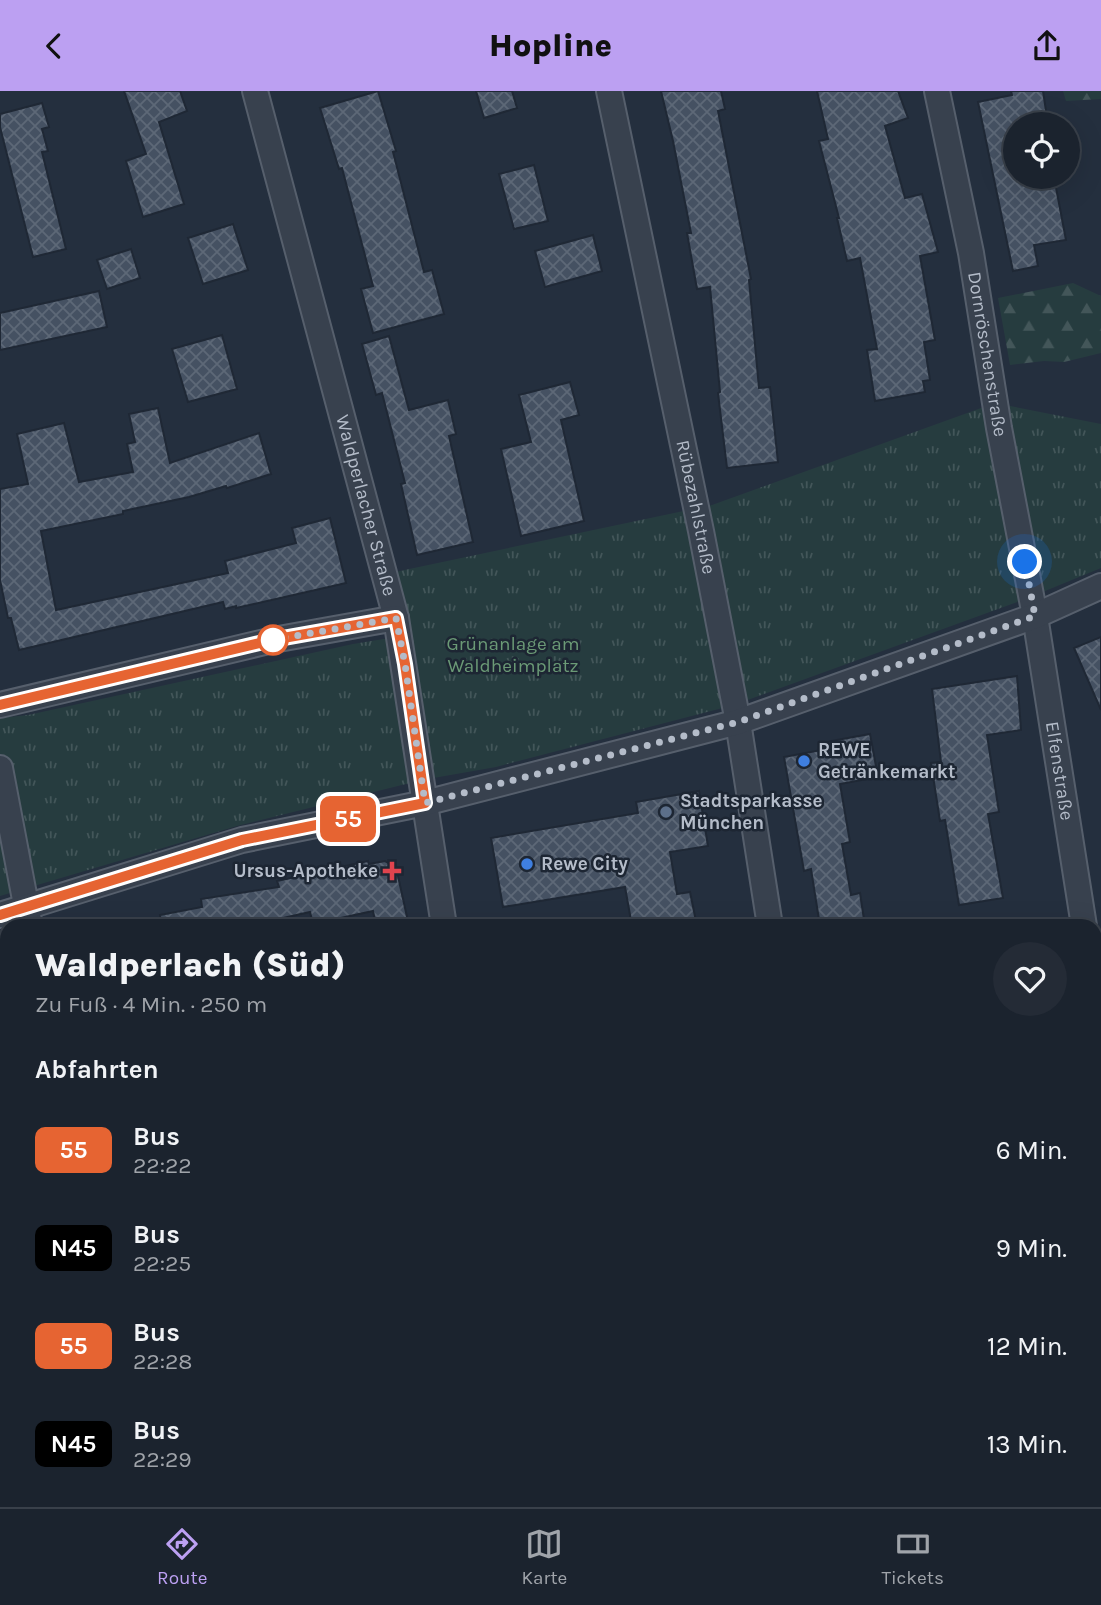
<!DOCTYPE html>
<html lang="de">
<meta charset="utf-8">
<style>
:root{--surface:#1b232e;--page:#242b36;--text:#f1f3f6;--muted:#a0a4aa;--line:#39404a;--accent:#bca0f2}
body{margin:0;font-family:Karla,sans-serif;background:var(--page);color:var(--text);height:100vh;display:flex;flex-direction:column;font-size:26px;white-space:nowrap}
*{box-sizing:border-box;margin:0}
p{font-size:23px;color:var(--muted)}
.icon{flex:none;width:38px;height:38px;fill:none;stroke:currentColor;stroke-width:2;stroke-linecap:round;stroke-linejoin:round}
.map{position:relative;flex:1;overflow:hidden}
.sheet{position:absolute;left:0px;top:828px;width:1102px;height:590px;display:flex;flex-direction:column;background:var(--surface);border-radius:21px 21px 0 0;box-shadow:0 7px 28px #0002,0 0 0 2px var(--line)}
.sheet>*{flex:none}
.badge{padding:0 14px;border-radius:10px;font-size:24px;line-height:46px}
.controls{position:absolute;left:1003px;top:21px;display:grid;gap:14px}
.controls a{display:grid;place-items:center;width:77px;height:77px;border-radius:50%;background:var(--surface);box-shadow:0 7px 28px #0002,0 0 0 2px var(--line);font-size:35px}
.you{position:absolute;width:35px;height:35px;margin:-18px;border:5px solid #fff;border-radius:50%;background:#1a73e8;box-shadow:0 0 0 10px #1a73e833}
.map>.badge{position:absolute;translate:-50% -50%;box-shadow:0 0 0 4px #fff}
h2{padding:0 35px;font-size:26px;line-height:63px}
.round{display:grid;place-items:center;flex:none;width:74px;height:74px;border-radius:37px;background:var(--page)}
.summary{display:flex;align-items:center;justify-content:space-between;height:119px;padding:0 35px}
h1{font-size:33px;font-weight:800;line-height:52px}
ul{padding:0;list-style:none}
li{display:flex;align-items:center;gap:21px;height:98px;padding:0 35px}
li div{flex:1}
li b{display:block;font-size:26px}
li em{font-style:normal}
li .badge{min-width:77px;font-weight:700;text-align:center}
header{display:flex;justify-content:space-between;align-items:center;height:91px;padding:0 35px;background:var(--accent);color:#111;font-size:32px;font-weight:800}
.tabs{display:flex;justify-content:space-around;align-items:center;height:98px;border-top:2px solid var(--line);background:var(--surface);font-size:19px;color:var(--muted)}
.tabs a{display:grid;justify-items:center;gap:4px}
.tabs .active{color:var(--accent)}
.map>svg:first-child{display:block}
.forest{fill:url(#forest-firs)}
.park{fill:url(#park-tufts)}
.building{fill:url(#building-cross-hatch);stroke:#1f2835;stroke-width:2}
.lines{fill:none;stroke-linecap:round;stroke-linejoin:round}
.minor-casing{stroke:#565f6c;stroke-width:28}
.minor{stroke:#38414e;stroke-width:24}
.line-casing{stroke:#fff;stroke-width:16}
.line{stroke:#e66432;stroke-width:10}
.walk{stroke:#b4bcc9;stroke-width:7;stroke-dasharray:0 12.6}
.stop-dot{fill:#fff;stroke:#e66432;stroke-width:3.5}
.shop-dot{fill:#3f7fe0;stroke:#1d2633;stroke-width:2.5}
.service-dot{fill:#5c6f8a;stroke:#1d2633;stroke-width:2.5}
.health-dot{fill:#e0444e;stroke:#1d2633;stroke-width:2.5}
.labels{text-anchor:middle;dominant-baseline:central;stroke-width:5;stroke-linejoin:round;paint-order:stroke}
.street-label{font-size:19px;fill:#b4bcc9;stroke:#1d2633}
.park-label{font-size:19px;fill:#6b9a76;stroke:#1d2633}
.poi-label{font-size:19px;font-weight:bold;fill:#b4bcc9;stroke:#1d2633;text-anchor:start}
</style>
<header><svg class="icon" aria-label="back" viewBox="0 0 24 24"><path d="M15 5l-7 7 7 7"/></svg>Hopline<svg class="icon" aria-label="share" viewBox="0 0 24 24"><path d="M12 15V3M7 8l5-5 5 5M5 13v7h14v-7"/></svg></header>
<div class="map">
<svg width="1101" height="1416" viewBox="0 0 1101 1416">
<defs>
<pattern id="forest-firs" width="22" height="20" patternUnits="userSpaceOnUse" patternTransform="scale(1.75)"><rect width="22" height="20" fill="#263c3f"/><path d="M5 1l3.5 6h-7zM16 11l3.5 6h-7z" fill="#435659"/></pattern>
<pattern id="park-tufts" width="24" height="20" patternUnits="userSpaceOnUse" patternTransform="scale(1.75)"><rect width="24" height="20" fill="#263c3f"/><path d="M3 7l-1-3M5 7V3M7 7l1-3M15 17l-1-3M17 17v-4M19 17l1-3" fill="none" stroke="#435659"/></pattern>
<pattern id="building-cross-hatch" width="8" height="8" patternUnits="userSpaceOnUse" patternTransform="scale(1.75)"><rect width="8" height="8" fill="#455162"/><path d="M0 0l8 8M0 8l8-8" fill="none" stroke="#5d6877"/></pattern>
</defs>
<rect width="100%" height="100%" fill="#242f3e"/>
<g class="forest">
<polygon points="1063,0 1101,0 1101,8 1066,10"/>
<polygon points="1073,192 1101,205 1101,262 1064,271 1044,270 1010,274 998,207"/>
</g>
<polygon class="park" points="995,312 1101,333 1101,477 1028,507 734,614 496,676 422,689 237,735 0,805 0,627 28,624 353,553 408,544 395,481 712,414"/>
<g class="building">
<polygon points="124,0 180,0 187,20 159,31 184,113 143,126 126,70 146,63"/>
<polygon points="378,0 396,60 393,61 424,181 432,179 444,223 373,242 361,198 373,195 342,77 339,78 320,17"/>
<polygon points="476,0 512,0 517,17 484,27"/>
<polygon points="661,0 721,0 725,18 718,20 751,188 749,189 759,297 770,296 778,371 727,377 718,302 720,301 710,196 697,198 687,142 691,142 673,50"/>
<polygon points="817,0 898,0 908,27 885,35 905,107 922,103 938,161 920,165 935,249 924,251 930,289 923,290 925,301 875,310 867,259 877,258 860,167 847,170 837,127 839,127 819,50 828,48"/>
<polygon points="1011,0 1043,0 1048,33 1015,33 1015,86 1021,86 1022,90 1054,86 1066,149 1034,154 1038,175 1013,180 978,11 1012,4"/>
<polygon points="42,12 49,36 42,38 48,60 42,61 66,158 33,166 0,36 0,23"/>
<polygon points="534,74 548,130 514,138 499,83"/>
<polygon points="233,133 248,179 203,193 188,147"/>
<polygon points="593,144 602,180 545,196 535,160"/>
<polygon points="131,158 140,187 107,198 97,169"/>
<polygon points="99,200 107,236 0,259 0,222"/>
<polygon points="222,244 237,298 188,311 172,258"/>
<polygon points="389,245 409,319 448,309 456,343 449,345 473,451 417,464 401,393 405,392 382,302 376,304 362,253"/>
<polygon points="570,291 579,324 561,329 584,430 521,445 501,358 531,351 519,304"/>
<polygon points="158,317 170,372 259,342 271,383 227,397 226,395 189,406 123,420 123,423 41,440 56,519 228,482 225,470 296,452 292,437 330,427 346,492 236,517 236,515 225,518 223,511 19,559 11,527 8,527 0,489 0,398 28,393 17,343 64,332 79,391 133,381 127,353 135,351 129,323"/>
<polygon points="1101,546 1101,619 1074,557"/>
<polygon points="1017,585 1021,639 987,644 999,721 988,723 1003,807 959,814 945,729 940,730 931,672 941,671 932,598"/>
<polygon points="870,643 878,686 840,693 850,751 842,753 851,804 860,802 865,835 820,835 811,778 804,780 784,666 827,658 826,651"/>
<polygon points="699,700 708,755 670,761 677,803 690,801 697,835 632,835 625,796 503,816 491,747 638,722 636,711"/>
<polygon points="368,770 369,773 385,770 396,776 409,835 376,835 373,820 313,833 310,821 247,835 161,835 160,824 202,816 201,808 279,796 277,790"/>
</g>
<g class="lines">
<g class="minor-casing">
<g id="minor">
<path id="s1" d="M255,0L396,527L444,835"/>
<path id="s2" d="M609,0L701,440L738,631L770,835"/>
<path id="s3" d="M937,0L971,162L999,337L1035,525L1084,835"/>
<polyline points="0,614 273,549 396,527"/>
<polyline points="0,677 30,835"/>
<polyline points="0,824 242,749 425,712 738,631 1035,525 1101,495"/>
<polyline points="1096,905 1101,940"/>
<polyline points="0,1127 7,1126"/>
<polyline points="0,1404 7,1403"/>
<polyline points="119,1410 120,1416"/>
<polyline points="531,1410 532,1416"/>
<polyline points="866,1410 866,1416"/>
</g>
</g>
<use href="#minor" class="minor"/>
</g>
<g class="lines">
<g class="line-casing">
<polyline id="line" points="0,614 272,549 396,527 405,573 425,712 242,749 0,824"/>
</g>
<use href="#line" class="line"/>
<polyline class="walk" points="273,549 396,527 405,573 425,712 738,631 1035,525 1025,471"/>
</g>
<circle class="stop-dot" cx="273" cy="549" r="14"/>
<g class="shop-dot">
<circle cx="804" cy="670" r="7"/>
<circle cx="527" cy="773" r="7"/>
</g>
<circle class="service-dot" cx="666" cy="721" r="7"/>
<path class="health-dot" d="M388.5 769.5h7v7h7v7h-7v7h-7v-7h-7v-7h7z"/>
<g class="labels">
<g class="street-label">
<text stroke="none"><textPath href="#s3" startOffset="268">Dornröschenstraße</textPath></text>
<text stroke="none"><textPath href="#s1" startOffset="429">Waldperlacher Straße</textPath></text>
<text stroke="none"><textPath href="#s2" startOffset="425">Rübezahlstraße</textPath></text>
<text stroke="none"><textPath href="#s3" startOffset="691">Elfenstraße</textPath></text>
</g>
<g class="park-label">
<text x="513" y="553">Grünanlage am<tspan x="513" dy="22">Waldheimplatz</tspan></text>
</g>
<g class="poi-label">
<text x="818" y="659">REWE<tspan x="818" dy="22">Getränkemarkt</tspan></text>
<text x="680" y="710">Stadtsparkasse<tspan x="680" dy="22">München</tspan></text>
<text x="541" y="773">Rewe City</text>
<text x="378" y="780" text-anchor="end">Ursus-Apotheke</text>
</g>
</g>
</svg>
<div class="controls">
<a><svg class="icon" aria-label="locate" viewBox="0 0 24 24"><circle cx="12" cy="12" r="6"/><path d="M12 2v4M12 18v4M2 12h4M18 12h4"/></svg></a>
</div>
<div class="you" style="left:1025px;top:471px"></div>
<b class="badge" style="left:348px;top:728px;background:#e66432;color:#fff">55</b>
<section class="sheet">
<div class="summary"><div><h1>Waldperlach (Süd)</h1><p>Zu Fuß · 4 Min. · 250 m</p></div><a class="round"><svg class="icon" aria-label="heart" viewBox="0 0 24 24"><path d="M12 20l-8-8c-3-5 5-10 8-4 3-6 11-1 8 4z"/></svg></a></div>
<h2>Abfahrten</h2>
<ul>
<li><span class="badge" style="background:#e66432;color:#fff">55</span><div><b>Bus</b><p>22:22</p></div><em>6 Min.</em></li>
<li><span class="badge" style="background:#000;color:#fff">N45</span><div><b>Bus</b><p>22:25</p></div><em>9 Min.</em></li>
<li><span class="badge" style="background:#e66432;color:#fff">55</span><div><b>Bus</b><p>22:28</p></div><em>12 Min.</em></li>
<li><span class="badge" style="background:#000;color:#fff">N45</span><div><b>Bus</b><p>22:29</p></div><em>13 Min.</em></li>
</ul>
</section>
</div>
<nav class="tabs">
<a class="active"><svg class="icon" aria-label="directions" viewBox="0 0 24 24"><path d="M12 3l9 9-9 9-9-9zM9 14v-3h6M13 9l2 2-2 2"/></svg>Route</a>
<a><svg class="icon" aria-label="map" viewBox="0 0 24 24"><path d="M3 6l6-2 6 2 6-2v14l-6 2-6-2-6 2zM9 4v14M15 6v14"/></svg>Karte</a>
<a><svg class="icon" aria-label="tickets" viewBox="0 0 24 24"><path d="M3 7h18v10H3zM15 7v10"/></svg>Tickets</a>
</nav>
